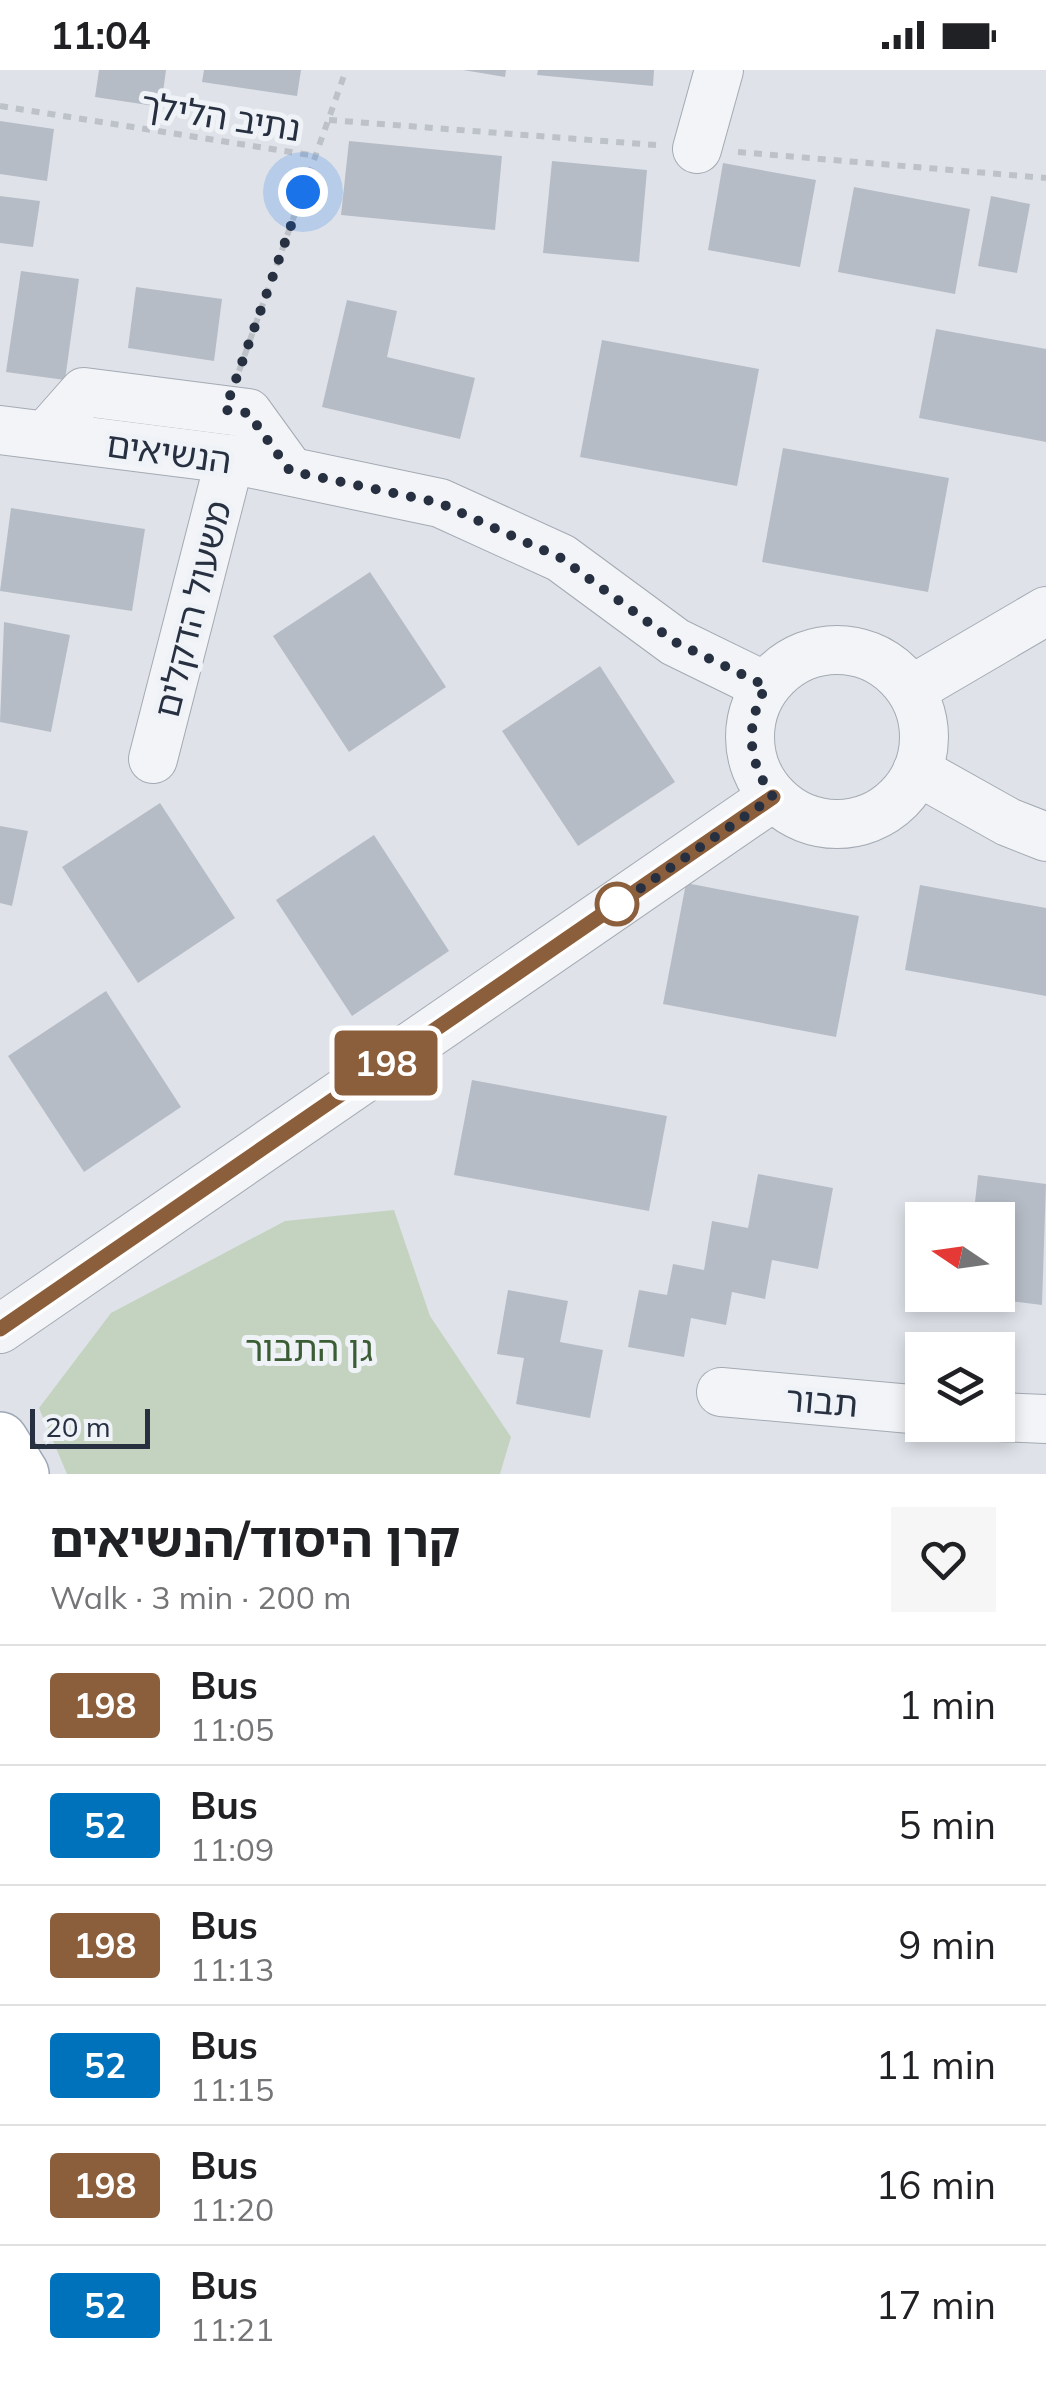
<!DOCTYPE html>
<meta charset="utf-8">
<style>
:root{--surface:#fff;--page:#f6f6f6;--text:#202124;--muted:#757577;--line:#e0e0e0}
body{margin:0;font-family:Mulish,"Noto Sans Hebrew",sans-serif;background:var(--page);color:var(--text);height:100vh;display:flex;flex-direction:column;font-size:38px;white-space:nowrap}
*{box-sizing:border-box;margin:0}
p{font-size:32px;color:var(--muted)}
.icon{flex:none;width:55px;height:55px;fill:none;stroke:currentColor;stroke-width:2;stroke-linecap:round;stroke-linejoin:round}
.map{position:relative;height:1404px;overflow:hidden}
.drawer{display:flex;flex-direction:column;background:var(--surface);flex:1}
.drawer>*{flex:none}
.badge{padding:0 20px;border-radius:8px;font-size:35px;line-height:65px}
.needle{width:65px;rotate:283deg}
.controls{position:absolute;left:905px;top:1132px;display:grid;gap:20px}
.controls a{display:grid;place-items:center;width:110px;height:110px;border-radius:0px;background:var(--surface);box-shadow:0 5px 15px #0003;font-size:50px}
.scale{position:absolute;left:30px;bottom:25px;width:120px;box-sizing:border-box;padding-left:10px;border:5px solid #273041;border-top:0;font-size:28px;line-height:35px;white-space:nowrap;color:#273041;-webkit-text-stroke:8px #eff2f6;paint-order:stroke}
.you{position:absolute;width:50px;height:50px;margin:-25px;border:8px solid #fff;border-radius:50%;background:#1a73e8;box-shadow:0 0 0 15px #1a73e833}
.map>.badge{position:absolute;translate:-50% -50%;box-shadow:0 0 0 5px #fff}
.round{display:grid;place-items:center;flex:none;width:105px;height:105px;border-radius:0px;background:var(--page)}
.summary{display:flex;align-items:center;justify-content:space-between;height:170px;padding:0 50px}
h1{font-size:48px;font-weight:700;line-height:75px}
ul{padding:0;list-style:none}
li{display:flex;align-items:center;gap:30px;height:120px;padding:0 50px;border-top:2px solid var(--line)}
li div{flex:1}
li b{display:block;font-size:38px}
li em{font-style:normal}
li .badge{min-width:110px;font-weight:700;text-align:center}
.status{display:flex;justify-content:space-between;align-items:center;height:70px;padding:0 50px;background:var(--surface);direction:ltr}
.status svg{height:28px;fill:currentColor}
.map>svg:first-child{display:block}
.park{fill:#c4d3c0}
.building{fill:#b6bcc6}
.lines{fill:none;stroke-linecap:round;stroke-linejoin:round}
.minor-casing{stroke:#a4aab3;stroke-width:50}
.major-casing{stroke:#9ea7b5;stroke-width:58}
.path{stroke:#bdc1c8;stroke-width:6;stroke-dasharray:8 8;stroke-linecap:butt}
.minor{stroke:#f2f4f7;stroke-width:48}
.major{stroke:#fff;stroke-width:55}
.line-casing{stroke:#fff;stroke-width:22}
.line{stroke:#8b5e3c;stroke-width:15}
.walk{stroke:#273041;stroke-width:10;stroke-dasharray:0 18}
.stop-dot{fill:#fff;stroke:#8b5e3c;stroke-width:5}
.labels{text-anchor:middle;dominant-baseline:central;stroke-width:10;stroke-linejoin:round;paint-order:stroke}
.street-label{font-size:35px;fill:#273041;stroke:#eff2f6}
.park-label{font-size:35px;fill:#3b5d34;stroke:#eff2f6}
</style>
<div class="status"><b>11:04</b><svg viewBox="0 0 49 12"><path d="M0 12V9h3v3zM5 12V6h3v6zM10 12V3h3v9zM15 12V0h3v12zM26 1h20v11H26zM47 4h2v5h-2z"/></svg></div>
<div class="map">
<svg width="1046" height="1404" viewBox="0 0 1046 1404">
<rect width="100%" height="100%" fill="#dfe3e9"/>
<polygon class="park" points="394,1140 430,1246 511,1367 500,1404 67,1404 39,1338 111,1243 285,1151"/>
<g class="building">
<polygon points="99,0 166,0 161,37 95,27"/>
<polygon points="204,0 301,0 297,26 202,12"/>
<polygon points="463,0 506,0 505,7"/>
<polygon points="538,0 654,0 653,16 537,5"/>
<polygon points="0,51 54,59 47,111 0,104"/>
<polygon points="349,71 502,86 495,160 341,145"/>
<polygon points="552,91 647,100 639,192 543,183"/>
<polygon points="723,93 816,110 800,197 708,180"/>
<polygon points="854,117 970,139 955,224 838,202"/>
<polygon points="0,126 40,131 33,177 0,173"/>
<polygon points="991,126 1030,134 1017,203 978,196"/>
<polygon points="21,201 79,209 65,310 6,302"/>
<polygon points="136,217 222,229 214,291 128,278"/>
<polygon points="347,230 397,241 387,287 475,308 460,369 322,337"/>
<polygon points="936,259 1046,279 1046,372 919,348"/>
<polygon points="602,270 759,299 737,416 580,387"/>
<polygon points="783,378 949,408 928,522 762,492"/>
<polygon points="11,438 145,459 132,541 0,521"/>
<polygon points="370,502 446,617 349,682 273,566"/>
<polygon points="4,552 70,565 51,662 0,652"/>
<polygon points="600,596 675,712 578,776 502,661"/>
<polygon points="160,733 235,848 138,913 62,797"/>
<polygon points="0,756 28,761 12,836 0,833"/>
<polygon points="374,765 449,881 352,946 276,830"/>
<polygon points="686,813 859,846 836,967 663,934"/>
<polygon points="920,815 1046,838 1046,926 905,900"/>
<polygon points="106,921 181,1037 84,1102 8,986"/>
<polygon points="472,1010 667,1046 649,1141 454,1105"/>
<polygon points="758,1104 833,1118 818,1199 772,1190 765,1229 732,1222 726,1255 691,1248 684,1287 628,1277 639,1220 667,1225 673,1194 704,1200 712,1151 748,1158"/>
<polygon points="978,1105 1046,1114 1042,1235 977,1227 998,1225 998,1150 973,1150"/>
<polygon points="508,1220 568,1231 560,1272 603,1280 590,1348 516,1334 524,1288 497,1284"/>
</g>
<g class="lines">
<g class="minor-casing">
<g id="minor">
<polyline points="697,79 719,0"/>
<polyline points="0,360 230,389 440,433 561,488 675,572 765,616"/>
<polyline points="46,365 84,322 248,343 290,401"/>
<circle cx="837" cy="667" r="87"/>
<polyline points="911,620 1046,541"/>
<polyline points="153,689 230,389"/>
<polyline points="917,701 1008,752 1046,767"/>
<polyline points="0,1259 773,727"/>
<polyline points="721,1322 922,1340"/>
<polyline points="998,1347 1046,1349"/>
</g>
</g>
<g class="major-casing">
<polyline id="major" points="0,1370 21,1404"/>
</g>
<g class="path">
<polyline points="0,36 316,86"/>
<polyline points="329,50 656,75"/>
<polyline points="738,82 1046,108"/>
<polyline points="239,301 346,0"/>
</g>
<use href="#minor" class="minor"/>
<use href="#major" class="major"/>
</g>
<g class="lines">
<g class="line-casing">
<polyline id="line" points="0,1259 773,727"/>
</g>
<use href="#line" class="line"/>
<path class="walk" d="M303,122L225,340L248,343L290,401L440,433L470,447L561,488L675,572L766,616C745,656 747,690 773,727L612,838L617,834"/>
</g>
<circle class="stop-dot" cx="617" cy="834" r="20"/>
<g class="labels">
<g class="street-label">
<text transform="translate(221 46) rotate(9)">נתיב הלילך</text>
<text transform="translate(169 382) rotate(8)">הנשיאים</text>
<text transform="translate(192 539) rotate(-76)">משעול הדקלים</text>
<text transform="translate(822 1331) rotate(5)">תבור</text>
</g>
<g class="park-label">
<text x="309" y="1278">גן התבור</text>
</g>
</g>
</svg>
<div class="controls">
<a><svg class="needle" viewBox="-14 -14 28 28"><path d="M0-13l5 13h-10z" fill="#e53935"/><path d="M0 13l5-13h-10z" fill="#757577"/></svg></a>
<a><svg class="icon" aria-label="layers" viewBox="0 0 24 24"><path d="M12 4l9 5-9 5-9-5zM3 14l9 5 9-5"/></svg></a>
</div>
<div class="scale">20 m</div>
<div class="you" style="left:303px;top:122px"></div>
<b class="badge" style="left:386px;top:993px;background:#8b5e3c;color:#fff">198</b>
</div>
<section class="drawer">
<div class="summary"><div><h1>קרן היסוד/הנשיאים</h1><p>Walk · 3 min · 200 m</p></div><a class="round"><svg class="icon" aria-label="heart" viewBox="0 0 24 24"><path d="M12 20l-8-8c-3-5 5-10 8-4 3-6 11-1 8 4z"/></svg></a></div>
<ul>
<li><span class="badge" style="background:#8b5e3c;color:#fff">198</span><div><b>Bus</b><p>11:05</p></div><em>1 min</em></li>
<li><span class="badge" style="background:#0072bc;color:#fff">52</span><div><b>Bus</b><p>11:09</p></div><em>5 min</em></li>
<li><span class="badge" style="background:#8b5e3c;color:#fff">198</span><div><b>Bus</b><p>11:13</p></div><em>9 min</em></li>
<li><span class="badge" style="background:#0072bc;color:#fff">52</span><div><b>Bus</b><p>11:15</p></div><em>11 min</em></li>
<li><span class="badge" style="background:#8b5e3c;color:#fff">198</span><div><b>Bus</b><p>11:20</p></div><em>16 min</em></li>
<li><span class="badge" style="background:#0072bc;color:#fff">52</span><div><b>Bus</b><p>11:21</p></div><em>17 min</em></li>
</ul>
</section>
